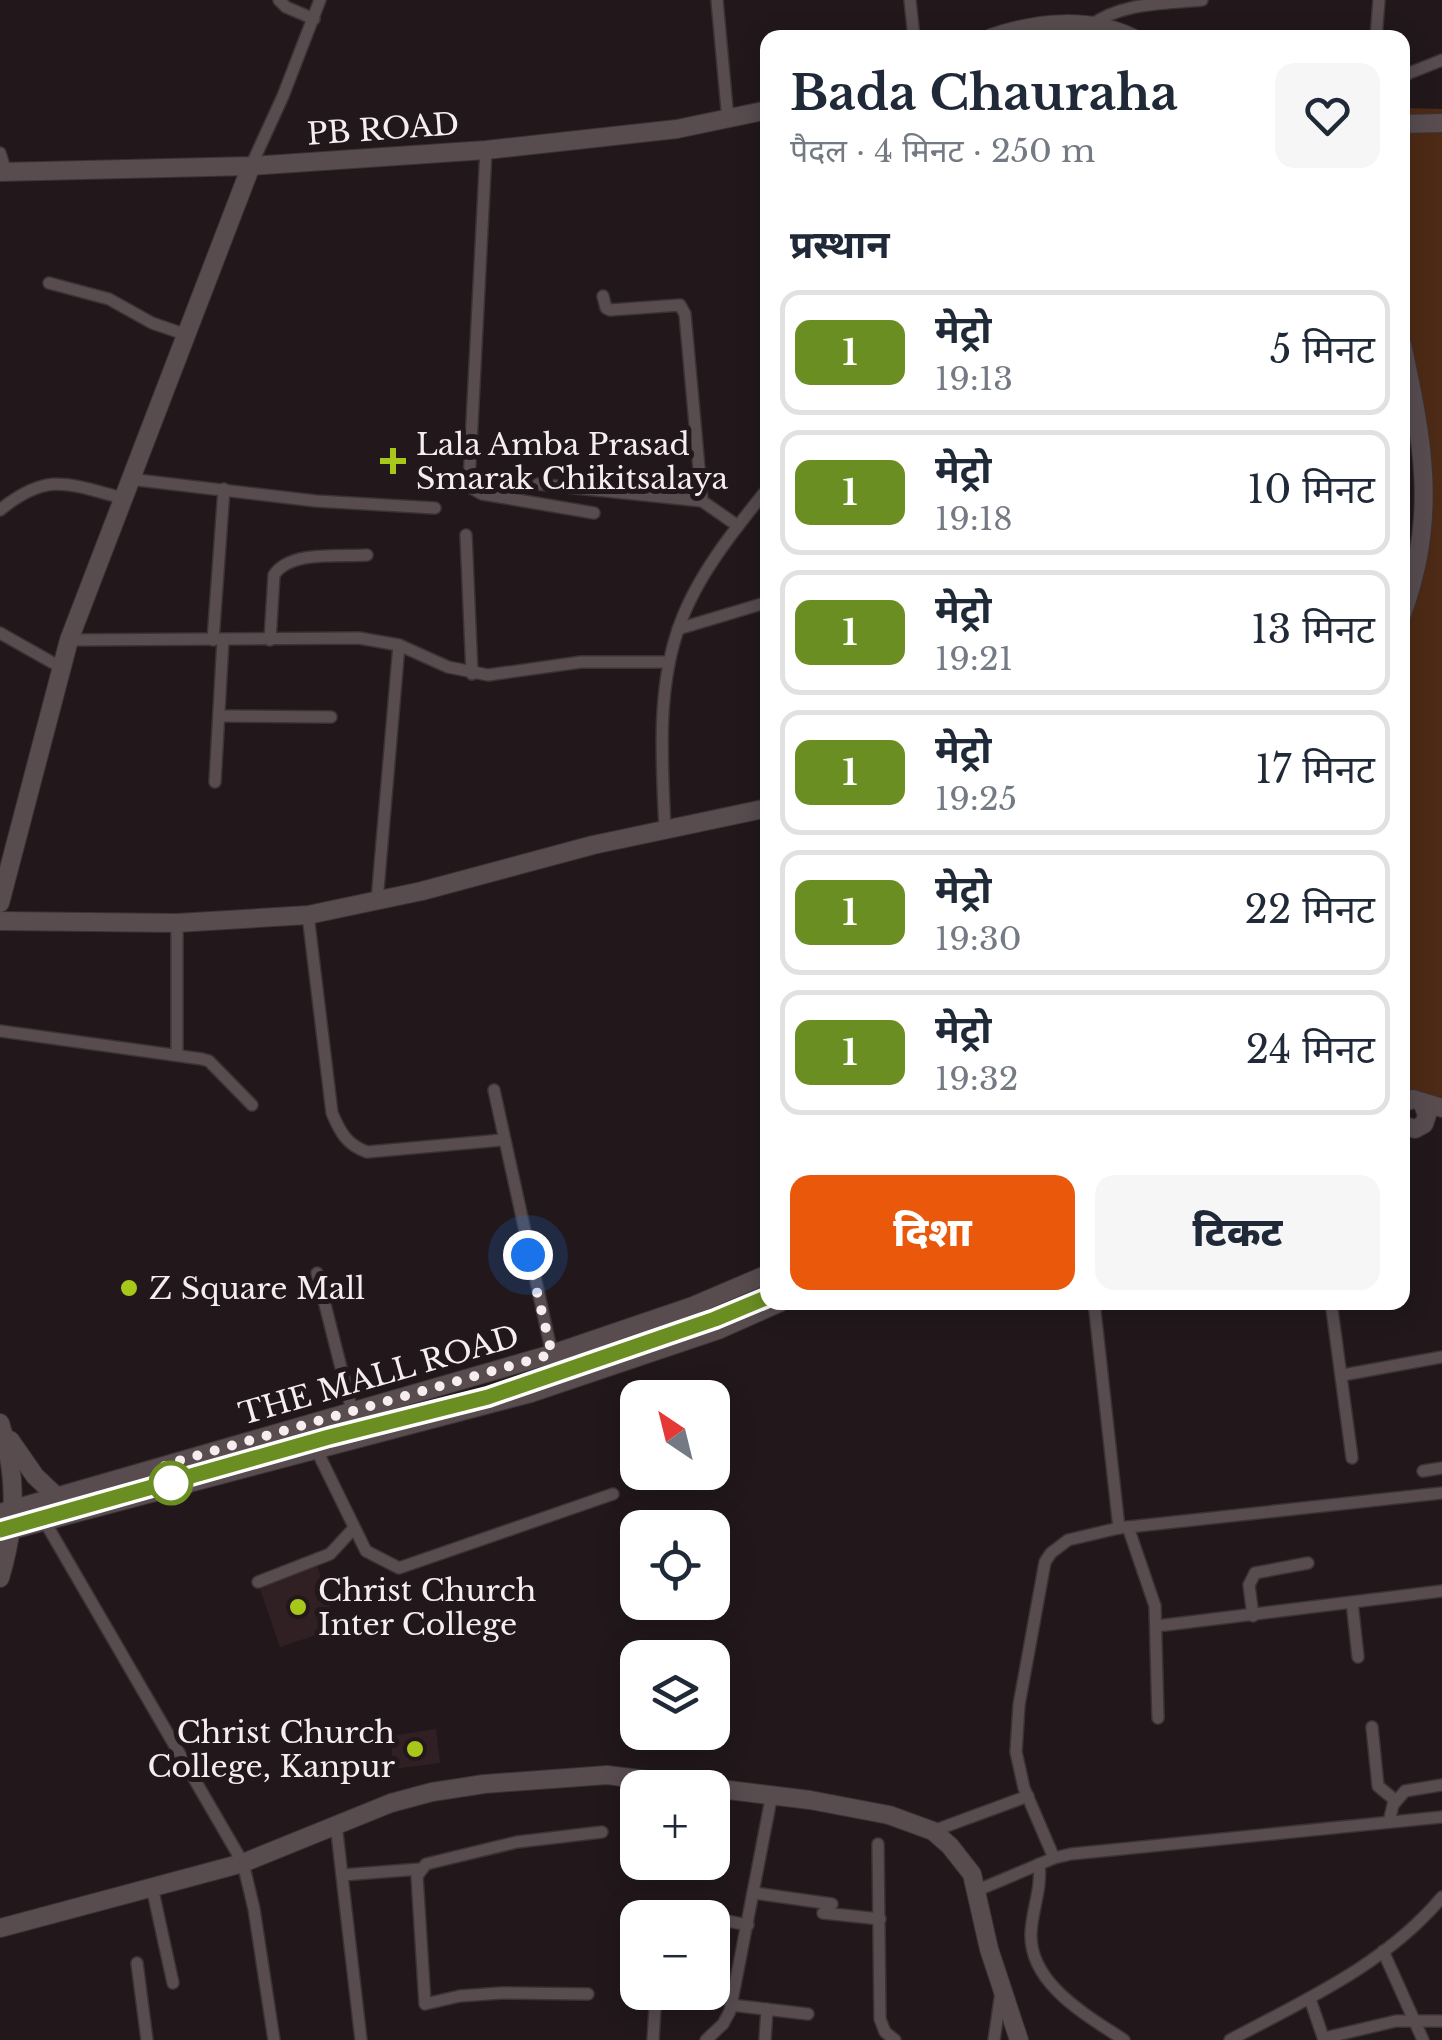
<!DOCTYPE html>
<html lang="hi">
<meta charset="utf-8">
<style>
:root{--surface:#fff;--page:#f6f6f7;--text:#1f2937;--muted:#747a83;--line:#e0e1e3;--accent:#ea580c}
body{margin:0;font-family:"Libre Baskerville","Noto Sans Devanagari",serif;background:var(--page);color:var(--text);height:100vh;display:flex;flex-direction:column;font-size:38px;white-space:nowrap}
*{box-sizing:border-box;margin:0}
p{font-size:32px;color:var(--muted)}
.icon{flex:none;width:55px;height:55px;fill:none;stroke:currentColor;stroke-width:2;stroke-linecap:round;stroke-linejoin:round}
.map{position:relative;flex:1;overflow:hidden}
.side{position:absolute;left:760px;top:30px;width:650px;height:1280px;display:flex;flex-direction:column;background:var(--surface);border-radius:20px;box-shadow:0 5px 25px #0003}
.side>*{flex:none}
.badge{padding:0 20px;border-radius:15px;font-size:35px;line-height:65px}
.needle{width:65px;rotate:325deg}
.controls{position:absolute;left:620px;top:1380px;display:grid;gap:20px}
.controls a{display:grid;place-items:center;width:110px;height:110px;border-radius:20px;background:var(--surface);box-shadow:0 5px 25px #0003;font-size:50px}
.you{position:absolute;width:50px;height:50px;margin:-25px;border:8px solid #fff;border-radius:50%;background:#1a73e8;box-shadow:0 0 0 15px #1a73e833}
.map>.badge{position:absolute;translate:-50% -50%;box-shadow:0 0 0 5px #fff}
h2{padding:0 30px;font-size:38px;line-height:90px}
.round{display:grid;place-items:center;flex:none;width:105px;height:105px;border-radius:20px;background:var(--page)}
.summary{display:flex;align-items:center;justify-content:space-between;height:170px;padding:0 30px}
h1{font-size:48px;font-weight:800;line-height:75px}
.cta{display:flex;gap:20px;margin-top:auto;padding:20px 30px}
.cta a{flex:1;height:115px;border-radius:20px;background:var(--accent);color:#fff;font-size:40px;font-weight:800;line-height:115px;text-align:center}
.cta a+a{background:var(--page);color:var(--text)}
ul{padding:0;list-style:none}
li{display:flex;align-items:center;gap:30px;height:125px;margin:0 20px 15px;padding:0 10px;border:5px solid var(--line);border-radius:20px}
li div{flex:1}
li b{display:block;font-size:38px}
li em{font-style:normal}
li .badge{min-width:110px;font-weight:700;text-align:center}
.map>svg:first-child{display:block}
.built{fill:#302024}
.green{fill:#4d2a15}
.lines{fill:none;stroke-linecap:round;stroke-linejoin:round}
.street-casing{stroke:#3a3335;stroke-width:14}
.secondary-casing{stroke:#3a3335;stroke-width:20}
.street{stroke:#584c4f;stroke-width:11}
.secondary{stroke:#584c4f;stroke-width:18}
.line-casing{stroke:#fff;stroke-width:22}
.line{stroke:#6b8e23;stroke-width:15}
.walk{stroke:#f5edef;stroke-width:10;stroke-dasharray:0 18}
.poi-dot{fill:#a8c71b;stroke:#22181b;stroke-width:4}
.stop-dot{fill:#fff;stroke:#6b8e23;stroke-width:5}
.labels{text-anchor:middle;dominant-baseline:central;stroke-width:10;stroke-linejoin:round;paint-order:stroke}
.street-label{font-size:30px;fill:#f5edef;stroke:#22181b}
.poi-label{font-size:30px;fill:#f5edef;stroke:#22181b;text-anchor:start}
</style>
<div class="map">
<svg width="1442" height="2040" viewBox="0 0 1442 2040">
<rect width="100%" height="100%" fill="#22181b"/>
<g class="built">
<polygon points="316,1562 337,1628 280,1647 259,1586"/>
<polygon points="436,1729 440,1763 393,1769 391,1736"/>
</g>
<polygon class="green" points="1403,108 1442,109 1442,1107 1409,1097 1403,1088 1402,615 1422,480 1402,398"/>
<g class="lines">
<g class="street-casing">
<g id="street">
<polyline points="279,0 286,7 314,19"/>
<polyline points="717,0 728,120"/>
<polyline points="910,0 914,38"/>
<path d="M1090,26C1121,2 1165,4 1202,0"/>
<polyline points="1376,38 1379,0"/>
<polyline points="1402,76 1442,60"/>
<polyline points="486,150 469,482 473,489 482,494 594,513"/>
<polyline points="0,153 6,172"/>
<polyline points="251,166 283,96 320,0"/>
<polyline points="49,283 109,299 152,323 187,335"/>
<polyline points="603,296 606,308 610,310 680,305 685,314 702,501 738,526"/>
<polyline points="129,479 316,501 435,508"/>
<polyline points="538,484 702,501"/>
<path d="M0,510C47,472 67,483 122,498"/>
<polyline points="466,535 472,674"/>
<polyline points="678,629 768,602"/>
<polyline points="0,633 62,668"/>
<polyline points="69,640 359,638 399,645 377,901"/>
<polyline points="213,640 224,489"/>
<path d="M270,640L274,575C290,550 341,557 367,555"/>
<polyline points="399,645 448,667 488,675 581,662 668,662"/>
<polyline points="219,716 331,717"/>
<polyline points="215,782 223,640"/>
<path d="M665,830C662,762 656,689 680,624C698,574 735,529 768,488"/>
<path d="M308,915L332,1113C340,1132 347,1145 367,1152L502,1140"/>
<polyline points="177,923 177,1055"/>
<polyline points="0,1031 202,1059 209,1061 252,1105"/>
<polyline points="494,1090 552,1354"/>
<polyline points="317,1273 352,1411"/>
<polyline points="1094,1302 1119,1528"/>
<polyline points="1331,1302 1352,1458"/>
<polyline points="693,1306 703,1335"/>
<polyline points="1343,1375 1442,1357"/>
<polyline points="317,1451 366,1551 399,1568 613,1494"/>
<polyline points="1423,1471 1442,1468"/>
<polyline points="45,1522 243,1863 254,1909 274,2040"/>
<polyline points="1128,1527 1155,1606 1158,1718"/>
<polyline points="258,1582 330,1554 354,1528"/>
<polyline points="1352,1602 1358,1657"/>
<polyline points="1253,1616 1249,1585 1255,1573 1308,1563"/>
<polyline points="1157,1626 1442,1591"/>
<polyline points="1372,1727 1378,1786 1396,1801"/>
<polyline points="1389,1822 1393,1805 1405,1791 1442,1785"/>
<polyline points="336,1824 361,2040"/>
<polyline points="933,1831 1028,1796"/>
<polyline points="878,1844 880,2019 885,2032 895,2040"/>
<polyline points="1054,1858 1024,1788 1016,1752 1019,1705 1045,1562 1051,1553 1068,1540 1119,1528 1442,1493"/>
<path d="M1039,1864C1042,1889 1032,1909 1031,1933C1029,1984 1088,2016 1124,2040"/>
<polyline points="342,1875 420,1869"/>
<polyline points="152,1887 173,1983"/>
<polyline points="978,1890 1054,1858 1071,1854 1442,1817"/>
<polyline points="754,1893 832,1904"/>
<polyline points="823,1913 880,1919"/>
<polyline points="668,1918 679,1912 712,1918"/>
<polyline points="712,1918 748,1925"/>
<polyline points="1383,1951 1423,2040"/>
<polyline points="137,1963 147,2040"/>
<polyline points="588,1994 501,1993 460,1996 425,2004 417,1876 426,1864 517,1842 602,1832"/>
<polyline points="1310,1999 1324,2040"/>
<polyline points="731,2005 808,2014"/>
<polyline points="1324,2038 1396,2021 1442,2021"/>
<polyline points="653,2040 656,1992"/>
<polyline points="706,2040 723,2024 730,2011 772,1794"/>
<polyline points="765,2040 767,2009"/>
<polyline points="994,2040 1001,1992"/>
<path d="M1230,2040C1305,2000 1386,1964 1442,1897"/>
</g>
</g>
<g class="secondary-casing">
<g id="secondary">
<path d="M991,38C1036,22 1089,17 1133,38"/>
<polyline points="1402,124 1442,123"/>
<polyline points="0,172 251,166 486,150 677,129 768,110"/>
<path d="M1402,344C1423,441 1438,518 1402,614"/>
<polyline points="0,903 69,640 251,166"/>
<polyline points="0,921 177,923 308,915 422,891 593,845 768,808"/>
<polyline points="1402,1103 1413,1099 1442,1108"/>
<polyline points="1402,1125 1415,1129 1424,1124 1427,1115 1422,1102"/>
<path d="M0,1423C18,1477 16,1524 0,1578"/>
<polyline points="10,1440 35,1476 56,1496"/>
<polyline points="0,1513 552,1354 693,1306 768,1274"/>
<polyline points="0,1533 531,1393 718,1330 781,1302"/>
<polyline points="0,1928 243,1863 391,1803 432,1792 484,1784 607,1775 810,1800 889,1815 933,1831 950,1846 972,1874 989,1949 1019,2040"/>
</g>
</g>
<use href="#street" class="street"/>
<use href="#secondary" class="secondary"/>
</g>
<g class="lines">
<g class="line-casing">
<polyline id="line" points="0,1530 329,1437 488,1397 715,1319 768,1297"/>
</g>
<use href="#line" class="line"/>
<polyline class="walk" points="171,1483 164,1465 552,1354 528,1255"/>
</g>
<g class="poi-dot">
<path d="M388 446h10v10h10v10h-10v10h-10v-10h-10v-10h10z"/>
<circle cx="129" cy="1288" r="10"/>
<circle cx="298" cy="1607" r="10"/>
<circle cx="415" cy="1749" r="10"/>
</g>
<circle class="stop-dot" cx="171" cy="1483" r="20"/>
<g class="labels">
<g class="street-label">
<text transform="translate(383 129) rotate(-4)">PB ROAD</text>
<text transform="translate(379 1375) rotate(-16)">THE MALL ROAD</text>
</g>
<g class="poi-label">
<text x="416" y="444">Lala Amba Prasad<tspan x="416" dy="34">Smarak Chikitsalaya</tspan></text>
<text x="149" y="1288">Z Square Mall</text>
<text x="318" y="1590">Christ Church<tspan x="318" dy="34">Inter College</tspan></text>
<text x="395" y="1732" text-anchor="end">Christ Church<tspan x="395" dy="34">College, Kanpur</tspan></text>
</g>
</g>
</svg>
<div class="controls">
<a><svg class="needle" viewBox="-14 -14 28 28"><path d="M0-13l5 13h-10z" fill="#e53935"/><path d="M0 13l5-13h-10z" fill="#747a83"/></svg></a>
<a><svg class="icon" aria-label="locate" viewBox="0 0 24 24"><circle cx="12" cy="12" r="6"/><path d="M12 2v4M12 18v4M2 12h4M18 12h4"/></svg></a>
<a><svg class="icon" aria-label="layers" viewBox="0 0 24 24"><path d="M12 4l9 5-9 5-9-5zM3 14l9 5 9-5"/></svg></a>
<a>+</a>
<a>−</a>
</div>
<div class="you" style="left:528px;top:1255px"></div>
<section class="side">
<div class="summary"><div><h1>Bada Chauraha</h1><p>पैदल · 4 मिनट · 250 m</p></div><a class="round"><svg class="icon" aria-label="heart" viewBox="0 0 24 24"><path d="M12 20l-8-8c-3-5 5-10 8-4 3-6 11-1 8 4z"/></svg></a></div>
<h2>प्रस्थान</h2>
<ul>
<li><span class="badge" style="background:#6b8e23;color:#fff">1</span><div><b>मेट्रो</b><p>19:13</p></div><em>5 मिनट</em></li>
<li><span class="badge" style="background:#6b8e23;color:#fff">1</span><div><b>मेट्रो</b><p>19:18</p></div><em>10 मिनट</em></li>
<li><span class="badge" style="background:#6b8e23;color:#fff">1</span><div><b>मेट्रो</b><p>19:21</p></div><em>13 मिनट</em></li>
<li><span class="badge" style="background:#6b8e23;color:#fff">1</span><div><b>मेट्रो</b><p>19:25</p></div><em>17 मिनट</em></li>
<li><span class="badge" style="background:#6b8e23;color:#fff">1</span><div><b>मेट्रो</b><p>19:30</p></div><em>22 मिनट</em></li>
<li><span class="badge" style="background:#6b8e23;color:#fff">1</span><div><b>मेट्रो</b><p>19:32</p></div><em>24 मिनट</em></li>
</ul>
<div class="cta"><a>दिशा</a><a>टिकट</a></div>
</section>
</div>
